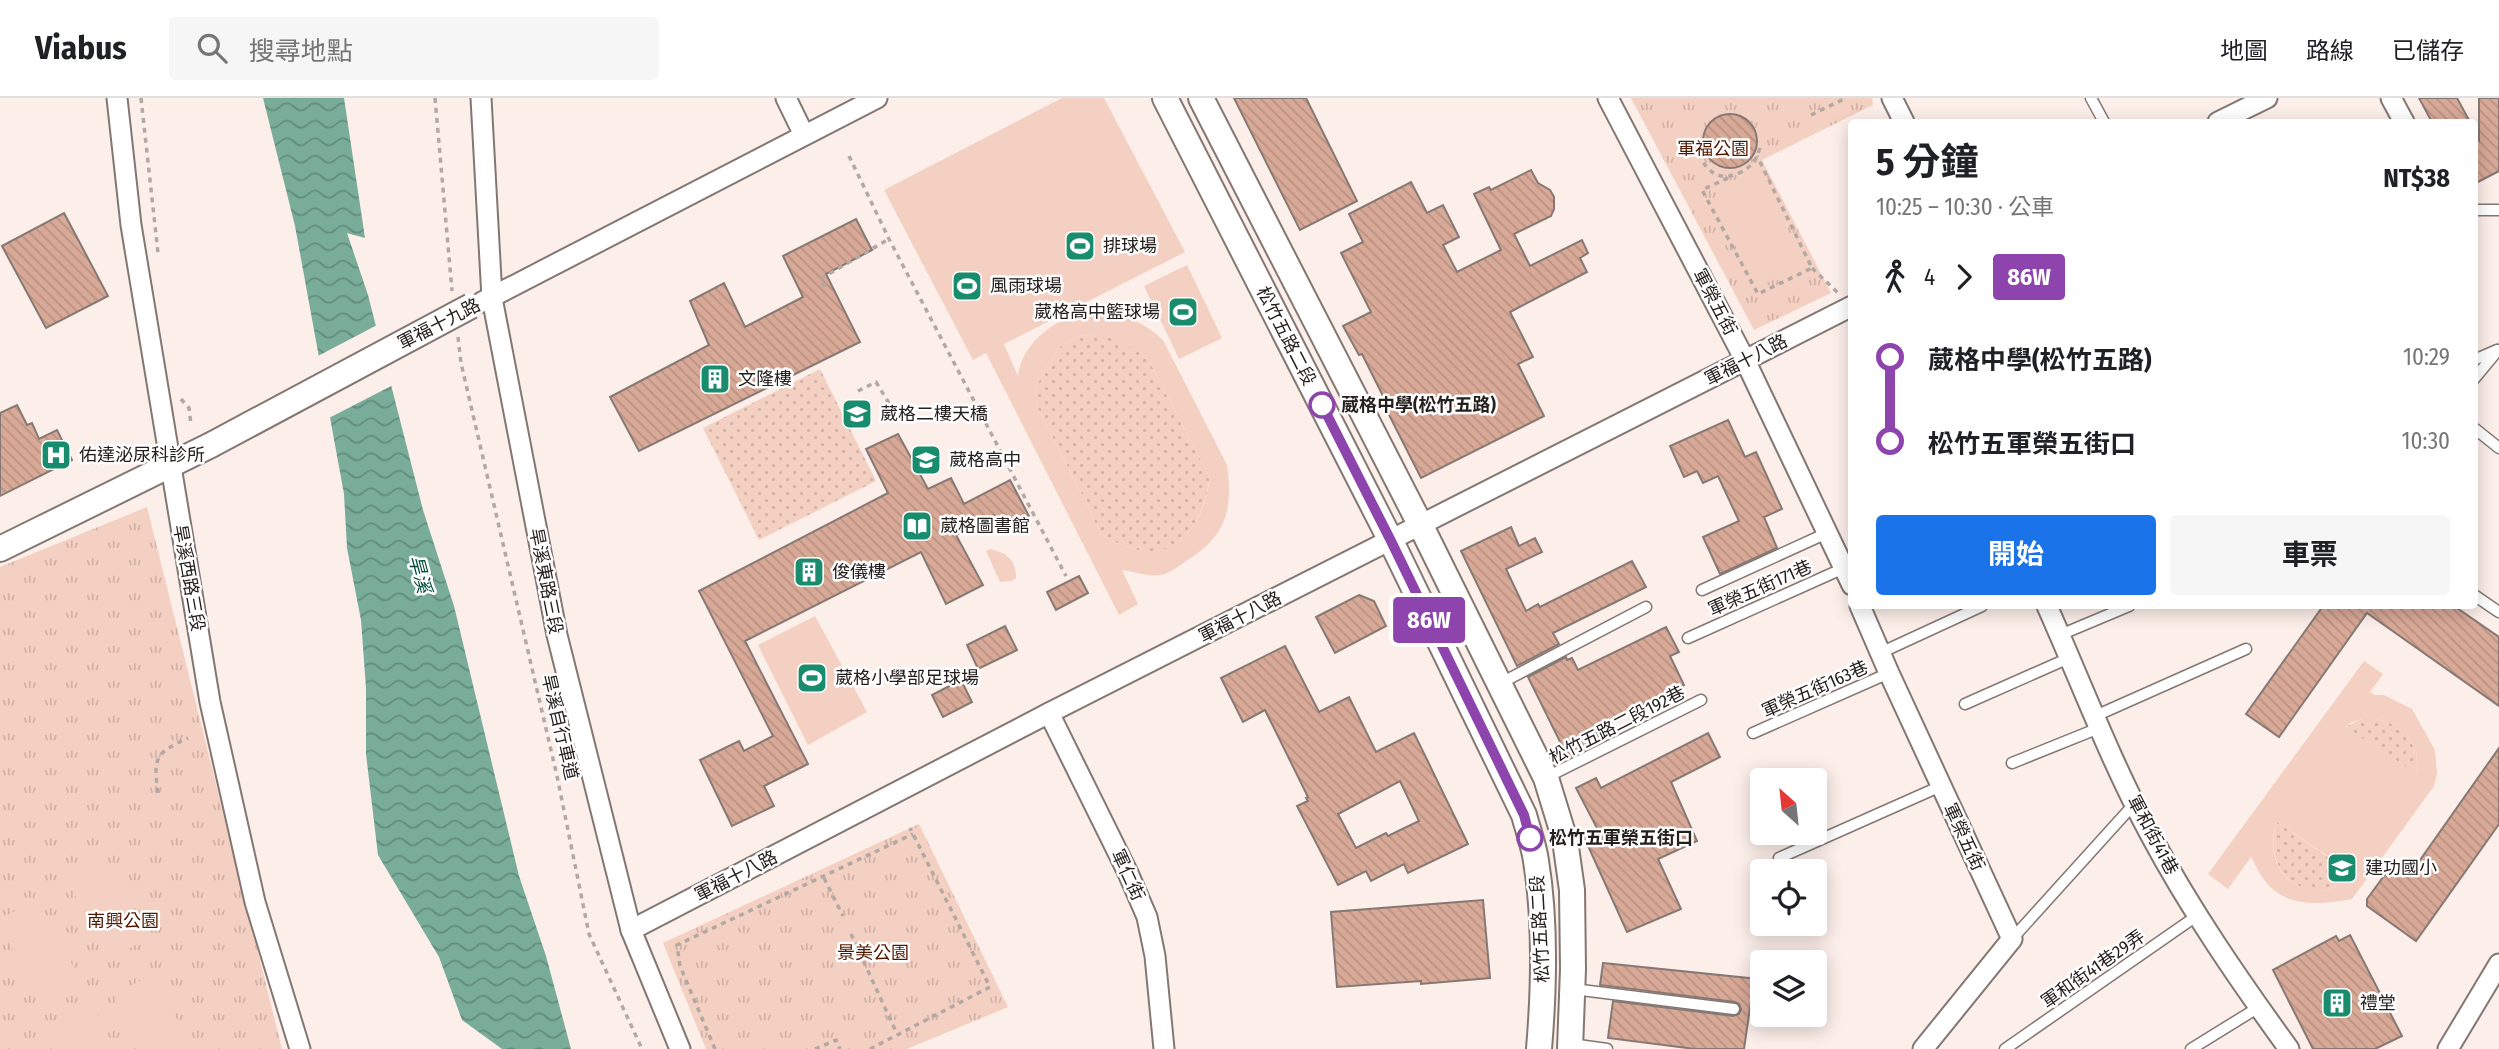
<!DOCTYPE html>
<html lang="zh-TW">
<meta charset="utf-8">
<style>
:root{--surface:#fff;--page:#f6f6f6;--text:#202124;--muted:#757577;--line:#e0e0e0;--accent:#1a73e8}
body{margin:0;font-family:"Fira Sans Condensed","Noto Sans TC",sans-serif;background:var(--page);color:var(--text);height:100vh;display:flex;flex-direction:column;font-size:26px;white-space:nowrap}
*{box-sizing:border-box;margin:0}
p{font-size:23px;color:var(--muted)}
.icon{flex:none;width:38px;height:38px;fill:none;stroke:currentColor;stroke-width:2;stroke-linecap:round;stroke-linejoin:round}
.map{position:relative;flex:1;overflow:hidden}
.side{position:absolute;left:1848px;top:21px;width:630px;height:490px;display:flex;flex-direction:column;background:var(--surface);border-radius:7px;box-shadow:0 4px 18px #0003}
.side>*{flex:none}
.badge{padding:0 14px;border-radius:5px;font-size:24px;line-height:46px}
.needle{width:46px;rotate:333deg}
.tools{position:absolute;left:1750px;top:670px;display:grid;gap:14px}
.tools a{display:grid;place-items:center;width:77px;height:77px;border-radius:7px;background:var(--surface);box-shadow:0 4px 18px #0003;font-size:35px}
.map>.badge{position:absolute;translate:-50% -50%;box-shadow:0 0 0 4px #fff}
.legs{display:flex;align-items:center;gap:10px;height:77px;padding:0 28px;font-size:23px}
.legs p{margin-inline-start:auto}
.head{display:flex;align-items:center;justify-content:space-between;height:119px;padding:0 28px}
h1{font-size:38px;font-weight:700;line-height:52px}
.primary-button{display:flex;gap:14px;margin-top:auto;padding:14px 28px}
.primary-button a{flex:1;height:80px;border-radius:7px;background:var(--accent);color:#fff;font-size:28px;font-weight:700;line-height:80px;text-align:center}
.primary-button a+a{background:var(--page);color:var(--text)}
ul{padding:0 28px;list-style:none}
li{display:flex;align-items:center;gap:24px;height:84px;font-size:26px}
li i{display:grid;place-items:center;width:10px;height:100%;margin:0 9px;background:currentColor}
li i::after{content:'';width:18px;height:18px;margin:-9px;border:5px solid;border-radius:50%;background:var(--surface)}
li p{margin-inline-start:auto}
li:first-child i{background:linear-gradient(#0000 50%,currentColor 0)}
li:last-child i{background:linear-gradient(currentColor 50%,#0000 0)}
header{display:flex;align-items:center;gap:42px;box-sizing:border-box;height:98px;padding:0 35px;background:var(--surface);border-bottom:2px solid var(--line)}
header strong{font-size:33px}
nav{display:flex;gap:38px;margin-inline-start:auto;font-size:24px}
.search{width:490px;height:63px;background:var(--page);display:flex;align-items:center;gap:18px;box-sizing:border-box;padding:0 24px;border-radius:7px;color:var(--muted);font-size:26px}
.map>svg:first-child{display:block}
.grass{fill:url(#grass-dots)}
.park{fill:url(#park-tufts)}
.garden{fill:#f4d0c2;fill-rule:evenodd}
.water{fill:url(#water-waves)}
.pier{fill:#fceee9}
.building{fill:url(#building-back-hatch);stroke:#867975;stroke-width:2;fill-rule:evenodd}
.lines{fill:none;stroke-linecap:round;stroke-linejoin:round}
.service-casing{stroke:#837772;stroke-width:13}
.minor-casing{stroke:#837772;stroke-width:23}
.tertiary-casing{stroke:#837772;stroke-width:28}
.path{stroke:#b3a8a4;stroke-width:3.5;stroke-dasharray:5 5;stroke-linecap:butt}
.service{stroke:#fff;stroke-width:10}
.minor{stroke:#fff;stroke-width:19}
.tertiary{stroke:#fff;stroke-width:24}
.tertiary-bridge-casing{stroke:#837772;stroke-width:28;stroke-linecap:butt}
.tertiary-bridge{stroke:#fff;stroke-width:24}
.line-1-casing{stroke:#fff;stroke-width:16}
.line-1{stroke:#8e44ad;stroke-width:10}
.stop-1-dot{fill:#fff;stroke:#8e44ad;stroke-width:3.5}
.labels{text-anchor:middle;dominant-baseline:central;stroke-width:5;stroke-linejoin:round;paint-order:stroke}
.park-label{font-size:18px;fill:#511800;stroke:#fff}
.poi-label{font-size:18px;fill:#25201e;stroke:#fff;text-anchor:start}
.street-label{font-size:18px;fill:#25201e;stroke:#fff}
.stop-label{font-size:18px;font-weight:bold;fill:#25201e;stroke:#fff;text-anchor:start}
.water-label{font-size:19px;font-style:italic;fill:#024d3a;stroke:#fff}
</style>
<header>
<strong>Viabus</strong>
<div class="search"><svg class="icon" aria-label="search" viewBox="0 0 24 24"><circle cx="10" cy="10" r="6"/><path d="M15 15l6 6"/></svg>搜尋地點</div>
<nav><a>地圖</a><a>路線</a><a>已儲存</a></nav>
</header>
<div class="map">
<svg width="2499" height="951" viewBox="0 0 2499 951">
<defs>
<pattern id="grass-dots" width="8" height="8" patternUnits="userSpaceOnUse" patternTransform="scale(1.75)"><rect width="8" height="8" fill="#f4d0c2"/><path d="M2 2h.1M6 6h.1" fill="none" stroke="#d1b2a6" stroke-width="1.8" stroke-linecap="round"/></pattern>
<pattern id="park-tufts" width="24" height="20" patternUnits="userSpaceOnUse" patternTransform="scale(1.75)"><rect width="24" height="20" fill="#f4d0c2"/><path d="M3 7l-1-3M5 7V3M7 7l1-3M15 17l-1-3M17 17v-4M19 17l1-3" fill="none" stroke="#d1b2a6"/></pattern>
<pattern id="water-waves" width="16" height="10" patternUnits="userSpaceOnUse" patternTransform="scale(1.75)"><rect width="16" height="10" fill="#79ad9a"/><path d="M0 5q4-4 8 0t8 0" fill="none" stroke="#638c7d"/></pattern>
<pattern id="building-back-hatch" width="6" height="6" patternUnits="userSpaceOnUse" patternTransform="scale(1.75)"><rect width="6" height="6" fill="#d9a997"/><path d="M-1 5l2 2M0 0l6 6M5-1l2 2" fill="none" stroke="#ba9182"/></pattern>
</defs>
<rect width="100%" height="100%" fill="#fceee9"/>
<g class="grass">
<path d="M1091,236L1110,237L1147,259L1210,380C1203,421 1181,467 1131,450C1123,447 1108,442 1102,436C1095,427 1090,412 1085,402C1069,372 1054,342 1038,311L1035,292L1042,276L1059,250L1073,240Z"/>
<polygon points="820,271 876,383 759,442 703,330"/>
<polygon points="2362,621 2375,621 2404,629 2416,654 2418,677 2345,629"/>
<path d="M2277,724L2347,772L2338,786L2327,793C2319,792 2311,792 2304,790C2276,782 2268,748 2277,724Z"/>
</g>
<g class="park">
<polygon points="1631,0 1872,0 1873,7 1762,62 1831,195 1754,232"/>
<polygon points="147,409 282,951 0,951 0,469"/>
<polygon points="919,726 1008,909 907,951 706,951 663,845"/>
</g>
<g class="garden">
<path d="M1062,0H1104L1185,154L1004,246L1018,278C1022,244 1058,217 1092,214C1117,212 1146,225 1163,242L1227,367C1233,410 1227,437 1189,461C1182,466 1173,473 1165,476C1151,480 1136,474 1122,472L1138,506L1119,517L986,255L973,262L884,92ZM1091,236L1110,238L1147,259L1210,380C1204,421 1181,466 1131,450C1123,447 1108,442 1102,436C1095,427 1090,412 1085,402C1069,372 1054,342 1038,311L1035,292L1042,276L1059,250L1073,240Z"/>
<polygon points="1761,77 1805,166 1756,190 1713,102"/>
<polygon points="1187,167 1222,240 1179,261 1144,188"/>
<path d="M990,451C1007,455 1016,462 1016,480L1012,483L1000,484L986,453Z"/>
<polygon points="815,518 867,614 808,647 758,547"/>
<path d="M2364,563L2383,576L2370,594L2375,597H2384L2412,611L2435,652L2437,676L2434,688L2352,801C2321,807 2286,810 2265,783C2259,776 2256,767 2251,759L2228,791L2208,776ZM2362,621H2375L2404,629L2416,654L2418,676L2345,629L2350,625ZM2277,724L2347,771L2338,786L2327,793C2315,792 2304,791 2293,785C2273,773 2269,743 2277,724Z"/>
<polygon points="107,767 147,841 108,861 69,786"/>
<polygon points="38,801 78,878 37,899 0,827 0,821"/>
<polygon points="154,876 192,951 140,951 113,896"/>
<polygon points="94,909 115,951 66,951 55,929"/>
</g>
<polygon class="water" points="263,0 344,0 365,140 347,135 368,197 423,412 454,508 519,778 546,858 571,951 502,951 462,922 439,859 378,757 366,656 366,590 361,522 347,450 344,396 295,128"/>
<polygon class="pier" points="379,226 395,286 327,321 316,259"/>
<g class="building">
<polygon points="1234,0 1306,0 1357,103 1300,132"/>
<polygon points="2419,0 2457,0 2470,24 2432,24"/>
<polygon points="2479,0 2499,0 2499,73 2474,86 2474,34 2479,42"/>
<circle cx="1730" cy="43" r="27"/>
<polygon points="1531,72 1538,85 1550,92 1554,99 1554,111 1551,118 1514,136 1530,168 1582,142 1588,155 1580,160 1587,174 1510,214 1533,259 1518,266 1544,318 1421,380 1382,303 1385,302 1362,256 1359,257 1343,228 1371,214 1341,155 1363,144 1349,116 1411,84 1427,115 1443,107 1459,139 1443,147 1457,174 1501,152 1474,96 1489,89 1491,92"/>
<polygon points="64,115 108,198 46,230 2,148"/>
<polygon points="856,121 872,152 826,176 860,244 639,353 610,299 709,247 690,203 724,185 745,229 803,199 783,158"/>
<polygon points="17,307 27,327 32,325 39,341 57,332 72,362 0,398 0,315"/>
<polygon points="1728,322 1745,359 1756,354 1782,411 1764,419 1777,450 1720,476 1703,439 1739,423 1718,378 1703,385 1697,373 1684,379 1670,348"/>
<polygon points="898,336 928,391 951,380 964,406 1010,382 1029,418 1002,432 994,417 956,437 983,487 946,506 921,454 745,543 808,666 764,688 774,708 732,728 700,662 739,643 744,653 773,638 699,493 888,395 866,351"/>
<polygon points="1511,429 1519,448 1535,440 1542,454 1506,471 1526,513 1538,506 1540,509 1632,463 1646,489 1553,535 1559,546 1517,568 1461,453"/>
<polygon points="1079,478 1088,495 1056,512 1047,494"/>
<polygon points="1359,497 1374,503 1386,528 1335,555 1316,519"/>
<polygon points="2323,508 2454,508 2499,539 2499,608 2367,515 2279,639 2246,616"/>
<polygon points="1005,528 1017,552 978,571 967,547"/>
<polygon points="1666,529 1679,554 1670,558 1684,587 1595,632 1601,644 1568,660 1528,579 1566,559 1567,562 1572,560 1578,572"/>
<path d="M1285,548L1319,614L1349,599L1376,654L1414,635L1468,746L1408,775L1404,766L1371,783L1366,773L1338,787L1297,708L1308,703L1306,700L1308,699L1265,612L1243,624L1221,580ZM1400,683L1419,723L1388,738L1386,735L1356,750L1338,716Z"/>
<polygon points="961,582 972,604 943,619 932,597"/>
<polygon points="1708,635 1720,659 1671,684 1697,743 1658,761 1681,811 1627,834 1584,739 1598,732 1576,690 1596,680 1601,690"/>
<polygon points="2499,650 2499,726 2416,843 2367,808 2367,801 2392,767 2408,779"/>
<polygon points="1483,802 1490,880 1421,886 1421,883 1337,889 1331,814"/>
<polygon points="2350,837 2402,938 2375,951 2313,951 2273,872 2336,838 2339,843"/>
<polygon points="1603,865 1758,881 1755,903 1751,903 1744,951 1695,951 1608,940 1613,903 1733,918 1739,916 1741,911 1739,906 1735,904 1600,887"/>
</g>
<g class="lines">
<g class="service-casing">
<g id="service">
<polyline points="2091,0 2104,24"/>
<polyline points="2474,112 2499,112"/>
<polyline points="2474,262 2497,252"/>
<polyline points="2474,281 2498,252"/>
<polyline points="2474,330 2499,350"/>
<polyline points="1702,492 1827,435"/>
<polyline points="2474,497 2499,514"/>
<polyline points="2060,537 2129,508"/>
<polyline points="1688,540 1844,470"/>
<polyline points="1880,555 1982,508"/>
<polyline points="1499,586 1646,509"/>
<polyline points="1965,606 2069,560"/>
<polyline points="2093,619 2246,551"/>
<polyline points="1753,635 1889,575"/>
<polyline points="2012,665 2099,630"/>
<polyline points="1547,679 1701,602"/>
<polyline points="1779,760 1941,688"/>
<polyline points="2012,841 2135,705"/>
<polyline points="1573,891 1734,911"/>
<polyline points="1571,946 1607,951"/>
<polyline points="2005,951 2198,817"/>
<polyline points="2191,951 2259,909"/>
</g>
</g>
<g class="minor-casing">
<g id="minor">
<polyline points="117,0 131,127 210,604 255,804 300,951"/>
<polyline points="481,0 492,200 557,537 631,832 680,951"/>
<polyline points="786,0 804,37"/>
<polyline points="1608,0 1745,262 1852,487"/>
<polyline points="1892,0 1904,24"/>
<polyline points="2391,0 2404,24"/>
<polyline points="2218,24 2267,0"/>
<polyline points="482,204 877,0"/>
<polyline points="1860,508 1889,575 2012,841 1923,951"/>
<path d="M2047,508C2081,584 2110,662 2150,736C2190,811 2239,882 2289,951"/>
<polyline points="1049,615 1128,775 1147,819 1155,858 1164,951"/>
<polyline points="631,832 1049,615 1852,208"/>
<polyline points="2448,951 2499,866"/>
</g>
</g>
<g class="tertiary-casing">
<g id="tertiary">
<path d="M1165,0L1391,443L1524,717C1528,732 1534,748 1536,763C1546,824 1544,891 1539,951"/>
<polyline points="1201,0 1421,428 1546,680 1565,742 1572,792 1573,871 1570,951"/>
<polyline points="0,451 211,347"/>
</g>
</g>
<g class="path">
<polyline points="141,0 158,155"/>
<polyline points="435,0 452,193"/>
<polyline points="1811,17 1846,0"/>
<path d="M1694,47C1704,69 1715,86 1739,75C1751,70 1756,62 1760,50"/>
<polyline points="849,58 889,141 1066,478"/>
<polyline points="1728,80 1702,92 1758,196 1812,170 1757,58"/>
<polyline points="1812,170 1838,195"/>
<polyline points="824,189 820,181 889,141"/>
<polyline points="458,239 461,265 557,678 589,836 642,951"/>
<polyline points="858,293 876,284 893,312"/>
<polyline points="181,301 189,310 191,327"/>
<path d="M158,695C153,660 155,655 188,640"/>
<polyline points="824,780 843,818"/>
<polyline points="851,836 897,936"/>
<polyline points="715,951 680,868 677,847 913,736"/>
<polyline points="815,951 836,942 840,951"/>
<polyline points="870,951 990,889 910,730"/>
</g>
<use href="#service" class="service"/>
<use href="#minor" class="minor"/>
<use href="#tertiary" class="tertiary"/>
<g class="tertiary-bridge-casing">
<polyline id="tertiary-bridge" points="211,347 471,208"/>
</g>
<use href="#tertiary-bridge" class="tertiary-bridge"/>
</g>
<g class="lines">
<g class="line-1-casing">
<polyline id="line-1" points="1322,307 1391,443 1524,717 1530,740"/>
</g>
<use href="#line-1" class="line-1"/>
</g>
<defs>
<g id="stadium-square" transform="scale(1.575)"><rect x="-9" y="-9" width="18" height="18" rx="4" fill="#198c6d" stroke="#fff"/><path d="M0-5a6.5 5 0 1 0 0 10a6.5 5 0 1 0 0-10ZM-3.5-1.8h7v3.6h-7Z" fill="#fff"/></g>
<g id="building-square" transform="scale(1.575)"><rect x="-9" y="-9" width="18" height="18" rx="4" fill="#198c6d" stroke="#fff"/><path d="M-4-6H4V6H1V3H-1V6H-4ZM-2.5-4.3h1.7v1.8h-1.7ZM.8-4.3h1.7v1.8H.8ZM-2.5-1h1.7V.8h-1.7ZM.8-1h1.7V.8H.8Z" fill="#fff"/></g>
<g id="university-square" transform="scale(1.575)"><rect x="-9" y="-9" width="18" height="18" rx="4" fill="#198c6d" stroke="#fff"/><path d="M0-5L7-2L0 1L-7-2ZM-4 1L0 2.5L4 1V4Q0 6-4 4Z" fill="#fff"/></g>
<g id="hospital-square" transform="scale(1.575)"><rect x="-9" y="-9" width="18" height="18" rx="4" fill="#198c6d" stroke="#fff"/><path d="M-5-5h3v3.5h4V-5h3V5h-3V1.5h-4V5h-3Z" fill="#fff"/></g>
<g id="school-square" transform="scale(1.575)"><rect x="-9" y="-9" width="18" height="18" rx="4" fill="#198c6d" stroke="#fff"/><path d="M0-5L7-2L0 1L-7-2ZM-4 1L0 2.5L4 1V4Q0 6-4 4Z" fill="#fff"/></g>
<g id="library-square" transform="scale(1.575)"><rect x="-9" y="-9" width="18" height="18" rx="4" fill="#198c6d" stroke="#fff"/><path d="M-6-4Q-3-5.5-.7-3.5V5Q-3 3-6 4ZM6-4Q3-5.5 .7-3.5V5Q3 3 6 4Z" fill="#fff"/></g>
</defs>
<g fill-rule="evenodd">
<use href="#stadium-square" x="1080" y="148"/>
<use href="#stadium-square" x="967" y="188"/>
<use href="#stadium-square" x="1183" y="214"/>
<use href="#building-square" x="715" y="281"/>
<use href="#university-square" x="857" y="316"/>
<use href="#hospital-square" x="56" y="357"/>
<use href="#school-square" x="926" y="362"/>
<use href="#library-square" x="917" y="428"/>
<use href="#building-square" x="809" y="474"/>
<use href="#stadium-square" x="812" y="580"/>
<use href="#school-square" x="2342" y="770"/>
<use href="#building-square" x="2337" y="905"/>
</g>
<g class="stop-1-dot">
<circle cx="1322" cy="307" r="12"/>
<circle cx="1530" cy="740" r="12"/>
</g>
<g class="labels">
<g class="park-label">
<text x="1713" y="51">軍福公園</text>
<text x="123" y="823">南興公園</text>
<text x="873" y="855">景美公園</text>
</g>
<g class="poi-label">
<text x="1103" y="148">排球場</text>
<text x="990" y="188">風雨球場</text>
<text x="1160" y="214" text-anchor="end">葳格高中籃球場</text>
<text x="738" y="281">文隆樓</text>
<text x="880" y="316">葳格二樓天橋</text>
<text x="79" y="357">佑達泌尿科診所</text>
<text x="949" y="362">葳格高中</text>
<text x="940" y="428">葳格圖書館</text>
<text x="832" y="474">俊儀樓</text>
<text x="835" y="580">葳格小學部足球場</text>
<text x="2365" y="770">建功國小</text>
<text x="2360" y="905">禮堂</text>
</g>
<g class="street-label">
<text transform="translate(1715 204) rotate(62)">軍榮五街</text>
<text transform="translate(439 226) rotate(-27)">軍福十九路</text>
<text transform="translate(1286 238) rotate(63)">松竹五路二段</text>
<text transform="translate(1746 262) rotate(-27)">軍福十八路</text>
<text transform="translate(189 480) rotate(80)">旱溪西路三段</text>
<text transform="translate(546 483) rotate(79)">旱溪東路三段</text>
<text transform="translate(1760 490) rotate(-24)">軍榮五街171巷</text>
<text transform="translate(1240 519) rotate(-27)">軍福十八路</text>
<text transform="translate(1815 591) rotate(-24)">軍榮五街163巷</text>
<text transform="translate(1617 627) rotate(-27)">松竹五路二段192巷</text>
<text transform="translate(560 629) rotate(77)">旱溪自行車道</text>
<text transform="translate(2153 737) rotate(62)">軍和街41巷</text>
<text transform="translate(1964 739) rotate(65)">軍榮五街</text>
<text transform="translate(1128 777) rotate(65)">軍仁街</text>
<text transform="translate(736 778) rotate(-27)">軍福十八路</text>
<text transform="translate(1540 831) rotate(-93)">松竹五路二段</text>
<text transform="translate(2093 871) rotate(-35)">軍和街41巷29弄</text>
</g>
<g class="stop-label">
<text x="1341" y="307">葳格中學(松竹五路)</text>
<text x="1549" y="740">松竹五軍榮五街口</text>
</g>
<g class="water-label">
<text transform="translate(420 476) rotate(75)">旱溪</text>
</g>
</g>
</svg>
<div class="tools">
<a><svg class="needle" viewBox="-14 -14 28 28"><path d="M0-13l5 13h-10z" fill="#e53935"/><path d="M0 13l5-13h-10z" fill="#757577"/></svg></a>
<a><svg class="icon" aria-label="locate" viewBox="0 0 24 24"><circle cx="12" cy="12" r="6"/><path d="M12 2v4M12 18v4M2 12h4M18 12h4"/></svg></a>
<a><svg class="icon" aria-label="layers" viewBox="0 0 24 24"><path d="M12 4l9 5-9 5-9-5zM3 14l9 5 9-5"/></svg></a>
</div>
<b class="badge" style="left:1429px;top:522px;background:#8e44ad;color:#fff">86W</b>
<section class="side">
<div class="head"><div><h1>5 分鐘</h1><p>10:25 – 10:30 · 公車</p></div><b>NT$38</b></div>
<div class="legs"><svg class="icon" aria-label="walk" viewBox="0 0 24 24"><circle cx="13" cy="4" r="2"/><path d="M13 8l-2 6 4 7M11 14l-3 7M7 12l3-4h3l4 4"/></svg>4<svg class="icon" aria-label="forward" viewBox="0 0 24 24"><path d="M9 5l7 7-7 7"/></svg><b class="badge" style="background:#8e44ad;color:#fff">86W</b></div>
<ul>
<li><i style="color:#8e44ad"></i><b>葳格中學(松竹五路)</b><p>10:29</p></li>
<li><i style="color:#8e44ad"></i><b>松竹五軍榮五街口</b><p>10:30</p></li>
</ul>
<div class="primary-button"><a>開始</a><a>車票</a></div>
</section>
</div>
